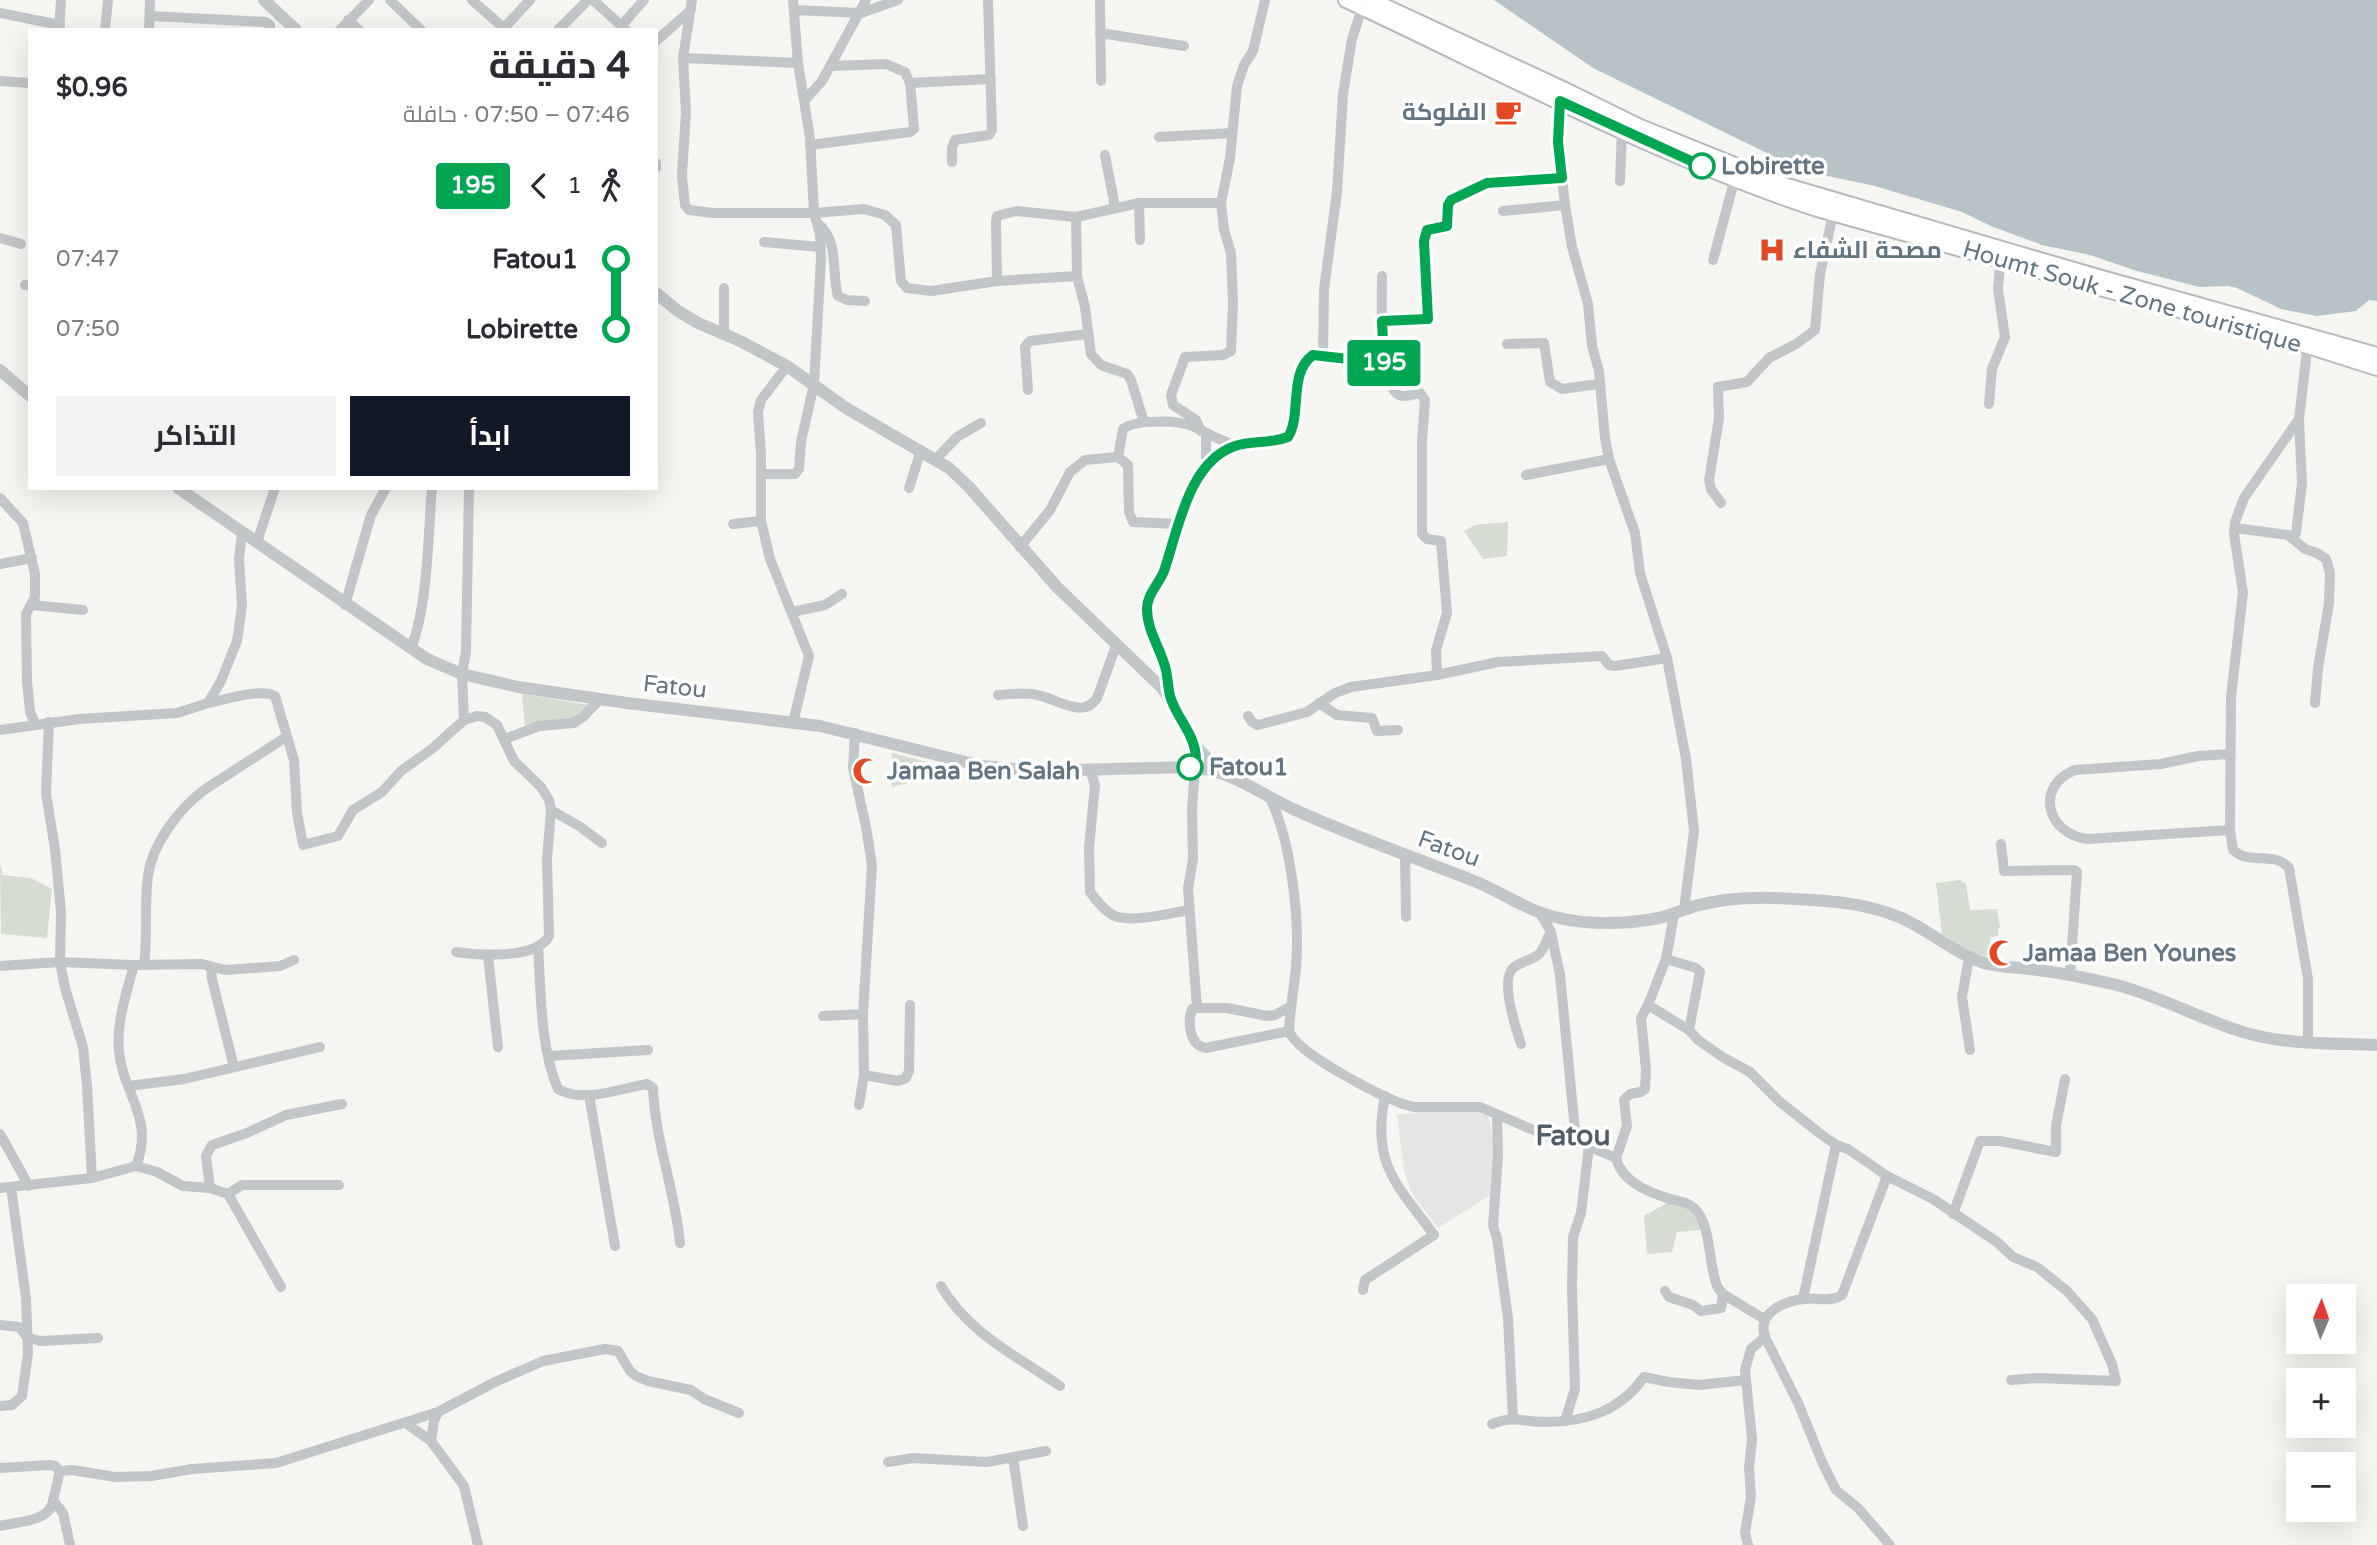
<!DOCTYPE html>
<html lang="ar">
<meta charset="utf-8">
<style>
:root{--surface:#fff;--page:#f2f2f3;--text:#2b2b33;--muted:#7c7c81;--accent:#111827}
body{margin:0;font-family:"Varela Round",Cairo,sans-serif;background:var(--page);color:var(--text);direction:rtl;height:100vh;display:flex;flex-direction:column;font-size:26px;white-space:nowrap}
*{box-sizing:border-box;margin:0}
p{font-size:23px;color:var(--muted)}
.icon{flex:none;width:38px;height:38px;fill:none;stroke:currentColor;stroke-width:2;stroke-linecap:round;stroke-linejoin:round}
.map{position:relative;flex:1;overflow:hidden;direction:ltr}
.side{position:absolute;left:28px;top:28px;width:630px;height:462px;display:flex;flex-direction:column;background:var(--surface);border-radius:0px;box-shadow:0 7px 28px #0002;direction:rtl}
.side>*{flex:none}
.badge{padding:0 14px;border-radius:5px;font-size:24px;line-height:46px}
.needle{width:46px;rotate:2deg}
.tools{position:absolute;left:2286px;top:1284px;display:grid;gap:14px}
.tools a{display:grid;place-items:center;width:70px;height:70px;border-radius:0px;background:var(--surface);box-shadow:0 7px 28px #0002;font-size:35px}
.map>.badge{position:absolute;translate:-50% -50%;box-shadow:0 0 0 4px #fff}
.legs{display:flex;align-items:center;gap:10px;height:77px;padding:0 28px;font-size:23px}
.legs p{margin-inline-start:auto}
.headline{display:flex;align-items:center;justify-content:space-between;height:119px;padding:0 28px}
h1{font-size:38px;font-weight:700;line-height:52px}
.action{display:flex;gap:14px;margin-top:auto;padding:14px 28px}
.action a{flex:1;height:80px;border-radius:0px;background:var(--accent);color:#fff;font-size:28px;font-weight:700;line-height:80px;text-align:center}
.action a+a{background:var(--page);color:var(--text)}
ul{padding:0 28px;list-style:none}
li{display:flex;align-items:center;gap:24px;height:70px;font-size:26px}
li i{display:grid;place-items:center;width:10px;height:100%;margin:0 9px;background:currentColor}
li i::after{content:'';width:18px;height:18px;margin:-9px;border:5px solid;border-radius:50%;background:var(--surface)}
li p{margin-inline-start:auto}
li:first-child i{background:linear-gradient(#0000 50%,currentColor 0)}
li:last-child i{background:linear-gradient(currentColor 50%,#0000 0)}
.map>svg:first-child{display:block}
.built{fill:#e5e6e4}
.green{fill:#d6dcd2}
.water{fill:#b7c3c7}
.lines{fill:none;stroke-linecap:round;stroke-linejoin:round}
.secondary-casing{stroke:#b4babe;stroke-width:18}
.minor{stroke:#c2c6c9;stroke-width:10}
.tertiary{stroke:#c2c6c9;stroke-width:12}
.secondary{stroke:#fff;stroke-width:14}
.line-1-casing{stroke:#fff;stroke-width:16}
.line-1{stroke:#00a651;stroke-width:10}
.stop-1-dot{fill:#fff;stroke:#00a651;stroke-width:3.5}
.labels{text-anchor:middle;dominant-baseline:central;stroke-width:7;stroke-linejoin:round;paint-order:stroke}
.poi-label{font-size:24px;font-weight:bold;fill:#637582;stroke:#fff;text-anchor:start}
.stop-label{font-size:24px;font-weight:bold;fill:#637582;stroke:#fff;text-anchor:start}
.street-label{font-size:24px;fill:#637582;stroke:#fff}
.quarter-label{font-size:28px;font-weight:bold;fill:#515e67;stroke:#fff}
</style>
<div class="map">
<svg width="2377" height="1545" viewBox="0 0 2377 1545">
<rect width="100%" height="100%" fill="#f5f5f1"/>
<polygon class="built" points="1422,1112 1483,1112 1488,1117 1497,1151 1492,1194 1438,1228 1411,1192 1404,1171 1397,1115"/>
<g class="green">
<polygon points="1508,522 1507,556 1483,559 1464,531 1475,525"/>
<polygon points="522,694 590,705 583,718 525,726"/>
<polygon points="892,753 938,765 937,771 912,782 892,787 890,776"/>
<polygon points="0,864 3,875 31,878 52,889 47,938 1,934"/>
<polygon points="1960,880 1966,884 1970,910 1997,909 2000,928 1998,929 1998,936 1991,937 1989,957 1972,953 1942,934 1936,883"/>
<path d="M1669,1202C1686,1208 1696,1211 1701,1230L1677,1232L1672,1252L1647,1254L1644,1216Z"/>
</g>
<polygon class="water" points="1494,0 2377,0 2377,301 2369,300 2356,311 2317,316 2281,309 2237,288 2228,286 2199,287 2134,270 2090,255 2042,245 1991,226 1962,212 1875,186 1823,175 1773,156 1593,68"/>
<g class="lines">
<g class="secondary-casing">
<g id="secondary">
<path d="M1346,0C1501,72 1652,154 1814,208L2308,346L2377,368"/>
<polyline points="1371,0 1565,90 1638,126 1787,186 2098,277 2377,355"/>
</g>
</g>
<g class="minor">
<polyline points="390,0 421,30"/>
<polyline points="472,0 506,30"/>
<polyline points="593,0 626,30"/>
<polyline points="692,0 683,58 686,112 682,175 685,205 689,210 713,213 814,213 864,209 885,215 896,225 901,281 907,288 931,291 997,281 1077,276"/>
<polyline points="1100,0 1101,81"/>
<polyline points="794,10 861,13 898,0"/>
<polyline points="0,13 60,25"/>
<polyline points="150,16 266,22 270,25 270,30"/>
<polyline points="348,20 359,30"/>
<polyline points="622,25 644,0"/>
<polyline points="59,30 61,0"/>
<polyline points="105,30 108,0"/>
<polyline points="149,30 150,0"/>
<polyline points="340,30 369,0"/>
<polyline points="502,30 530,0"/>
<polyline points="558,30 588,0"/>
<polyline points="1100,33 1184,46"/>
<polyline points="656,41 691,10"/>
<polyline points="683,58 798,63"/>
<polyline points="0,81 30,83"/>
<polyline points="910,83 991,79"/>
<polyline points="805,100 822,81 866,0"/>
<polyline points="1561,100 1558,142 1565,205 1572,247 1588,304 1592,346 1599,371 1605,438 1609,459 1635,533 1640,573 1667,658 1686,759 1694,831 1684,910"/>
<polyline points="1159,137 1232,133"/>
<polyline points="810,145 910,132 914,129 910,83 905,72 886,64 831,66"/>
<polyline points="1105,155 1115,207"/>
<polyline points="952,162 952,148 955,140 989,135 992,130 988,0"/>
<polyline points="656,163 656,168"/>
<polyline points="1620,181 1622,130"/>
<polyline points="1139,203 1140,240"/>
<polyline points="1503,211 1565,205"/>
<polyline points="1076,217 1077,276 1085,307 1091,354 1101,365 1127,374 1131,380 1144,422"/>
<path d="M817,223C840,240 831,272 838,296L847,300L865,301"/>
<polyline points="0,238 21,244"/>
<polyline points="764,242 820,247"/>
<polyline points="1713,260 1735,178"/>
<path d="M1382,276C1382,298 1378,385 1399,395C1405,398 1414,394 1420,393L1425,400L1422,441V534L1427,539L1441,541L1447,613L1436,650L1437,675"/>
<polyline points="997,281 996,221 997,216 1016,211 1076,217 1139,203 1221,203"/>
<polyline points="25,285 30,285"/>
<polyline points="1382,322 1428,319 1425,235 1431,228 1447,226 1448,205 1451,199 1487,183 1562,178"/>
<polyline points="724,334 724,288"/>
<polyline points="1507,344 1544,343 1550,382 1562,389 1599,384"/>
<polyline points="1323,355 1384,364"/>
<polyline points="787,366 761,400 758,412 761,455 761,521 770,559 809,656 793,723"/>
<polyline points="1028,390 1025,347 1030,341 1087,334"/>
<polyline points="1989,404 1992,369 2005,337 1998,289 2001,254"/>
<polyline points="1201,431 1196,420 1173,405 1171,395 1185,357 1223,355 1231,351 1233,303 1231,253 1224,230 1221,203 1230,158 1237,86 1244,65 1253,51 1265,0"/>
<path d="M1118,457L1123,429C1136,419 1179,420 1195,427C1209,434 1220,441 1236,445"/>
<polyline points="936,459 957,437 981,423"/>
<polyline points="1206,467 1206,435"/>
<polyline points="761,474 795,474 799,469 801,442 814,384 821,259 820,234 814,213 810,138 798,63 793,0"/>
<polyline points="1526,475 1609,459"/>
<polyline points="909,488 921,450"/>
<polyline points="0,498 23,523 35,574 35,597 26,614 27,681 30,712 35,724"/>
<polyline points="1721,503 1711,489 1709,480 1719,418 1718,387 1747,382 1769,358 1796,344 1815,330 1820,274 1834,209"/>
<polyline points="733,524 761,521"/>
<polyline points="2235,528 2288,535 2305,549 2317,553 2326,559 2330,573 2329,603 2318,668 2315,703"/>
<polyline points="2293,537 2296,533 2302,483 2299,420"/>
<polyline points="257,542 275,488"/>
<polyline points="1020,547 1050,510 1070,472 1085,460 1118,457 1128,465 1129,512 1133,522 1176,524"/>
<polyline points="0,564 32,558"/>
<polyline points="32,605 83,610"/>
<polyline points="345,605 371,515 386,488"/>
<polyline points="792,612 825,605 842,594"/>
<path d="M411,648C428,606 428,535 432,488"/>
<path d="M998,695C1012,694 1024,692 1037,695C1056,698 1083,720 1097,698L1116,646"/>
<path d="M1171,700L1166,669L1150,630L1147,606L1151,594L1164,569L1183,507L1206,467L1219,456L1236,445L1274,442L1288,437C1302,416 1288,372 1313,355H1323L1324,289L1337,192L1343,94L1352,39L1362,8"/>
<path d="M208,703C224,700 261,688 275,696L294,760L297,812L303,845L338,836L353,810L382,792L401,771L433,748L464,720L477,716L485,717L497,725L514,761L541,787L549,800L551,810L547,859L549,936C536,960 478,955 456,952"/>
<polyline points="1319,703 1337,715 1372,718 1377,731 1398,730"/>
<polyline points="1248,716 1252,722 1258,725 1307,712 1335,693 1351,687 1437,675 1498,662 1602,656 1609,665 1615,666 1667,658"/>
<polyline points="464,720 462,674 466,652 469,488"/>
<polyline points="49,722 46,793 55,849 61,912 60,962 65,988 83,1047 87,1086 92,1178"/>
<polyline points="0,730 79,719 177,713 208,703 221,681 237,641 242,606 239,559 242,533"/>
<polyline points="855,733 853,768 866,827 872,865 863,1014 864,1075 859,1105"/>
<polyline points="505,739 539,726 574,723 584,716 599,700"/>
<path d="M2230,754L2198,756L2161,764L2075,770C2034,786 2047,835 2088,839L2230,830"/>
<path d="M1195,767L1192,809L1193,859L1188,888L1197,1008L1192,1009C1187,1023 1190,1046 1206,1048L1289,1031"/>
<path d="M1090,770L1095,785L1089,848L1090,892C1097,901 1105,912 1115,916C1133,923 1170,913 1189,910"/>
<path d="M1270,798C1291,841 1300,919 1296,967C1294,988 1290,1010 1289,1031C1297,1054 1379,1095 1403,1104L1414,1107H1480L1545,1135L1576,1141L1616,1158"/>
<polyline points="551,810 579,826 602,843"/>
<polyline points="2001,844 2004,871 2074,870 2077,872 2070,975"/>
<polyline points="1405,855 1406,917"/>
<path d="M1674,914L1666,959L1648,1005L1641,1018L1646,1070L1645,1089L1641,1092L1630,1094L1624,1100L1627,1126L1616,1158C1622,1182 1648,1192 1670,1199C1679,1201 1688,1202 1695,1209C1712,1226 1708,1267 1718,1288L1723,1294L1764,1319"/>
<polyline points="1551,932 1560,975 1576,1141"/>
<path d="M538,946C541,991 540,1048 558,1089C583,1104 621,1088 647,1084L653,1088C655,1141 675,1190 680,1243"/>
<polyline points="488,956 498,1047"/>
<polyline points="1969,958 1962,997 1970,1050"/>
<polyline points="1666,959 1696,968 1700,972 1689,1030"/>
<path d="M144,964C148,935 144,905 148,876C152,844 179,809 204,790L286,737"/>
<polyline points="0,966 60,962 134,965"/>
<polyline points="211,967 212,979 234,1067"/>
<polyline points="1648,1005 1689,1030 1698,1040 1724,1058 1750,1072 1780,1102 1818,1132 1836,1145 1848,1149 1887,1176 1933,1199 1997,1242 2013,1257 2037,1267 2067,1291 2092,1319 2112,1364 2116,1381 2038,1378 2011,1380"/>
<polyline points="1197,1008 1227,1008 1267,1016 1275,1015 1291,1006"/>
<polyline points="823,1016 863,1014"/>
<path d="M2308,1042V979L2289,868C2276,851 2248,865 2233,850L2230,830L2231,697L2243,592L2234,534L2235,522L2244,498L2299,419L2308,342"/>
<path d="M1521,1044C1516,1029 1500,981 1513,968C1519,962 1530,961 1538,955C1545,949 1546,939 1551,932L1540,913"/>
<polyline points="549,1056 648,1050"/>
<polyline points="864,1075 898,1081 906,1078 909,1071 910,1005"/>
<polyline points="129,1086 184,1079 320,1047"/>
<polyline points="589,1095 615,1246"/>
<polyline points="1497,1115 1498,1155 1493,1226 1497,1238 1508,1318 1513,1418"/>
<polyline points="0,1134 29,1186"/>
<path d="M136,1166C155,1118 123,1095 119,1051C116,1023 127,991 134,965L202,964L225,970L280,966L294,960"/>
<path d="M1887,1176L1842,1295C1829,1303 1817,1297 1803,1299C1782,1302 1757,1313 1765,1337L1799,1405L1822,1462L1836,1490L1858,1508L1890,1545"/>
<polyline points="0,1188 92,1178 136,1166 157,1172 183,1186 210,1188 228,1194 281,1287"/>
<polyline points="210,1188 206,1156 212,1145 247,1133 286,1115 342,1104"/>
<polyline points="228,1194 242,1185 339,1185"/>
<polyline points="1953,1214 1980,1141 2000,1141 2056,1152 2056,1126 2065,1079"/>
<path d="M941,1286C968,1333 1017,1356 1060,1386"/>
<path d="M1363,1290L1365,1280L1434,1235C1397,1184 1371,1165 1385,1096"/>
<polyline points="1665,1291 1669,1297 1693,1305 1701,1311 1721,1308 1723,1294"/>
<polyline points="1803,1299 1836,1145"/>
<polyline points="0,1325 19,1327 28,1338 41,1341 98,1338"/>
<polyline points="0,1406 12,1405 22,1396 28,1353 26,1298 11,1187"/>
<polyline points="1565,1421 1575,1389 1572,1289 1573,1237 1581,1213 1589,1146"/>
<polyline points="407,1424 431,1441 464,1486 478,1545"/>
<path d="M1492,1424C1515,1415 1522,1422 1545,1422C1586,1422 1620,1411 1644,1377L1668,1382L1699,1385L1746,1380"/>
<polyline points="431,1441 434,1421 438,1412"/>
<polyline points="1013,1457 1023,1526"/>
<polyline points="888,1462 913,1458 987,1462 1046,1451"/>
<polyline points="0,1468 49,1465 55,1466 60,1471 72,1470 115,1477 151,1476 192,1469 276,1463 438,1412 495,1382 543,1361 605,1349 618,1351 630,1371 636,1376 648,1381 691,1390 704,1399 739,1413"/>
<polyline points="53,1500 63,1513 70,1545"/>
<path d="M0,1526C15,1522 46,1522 52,1505C55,1494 57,1482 60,1471"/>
<polyline points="1748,1545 1745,1533 1751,1497 1749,1468 1752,1439 1745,1370 1751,1349 1765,1337"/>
</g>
<g class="tertiary">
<polyline points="264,0 296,30"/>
<polyline points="656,293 678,311 698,323 740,341 787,366 846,408 949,468 969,487 1057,587 1162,688 1179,712 1194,744 1219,771"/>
<polyline points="0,370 30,396"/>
<path d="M178,488L427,659L462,674L518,687L627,703L820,726L982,766L1036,771L1190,767C1229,769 1259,793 1293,809C1352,836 1413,857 1474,881C1497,890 1518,905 1542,913C1577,926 1623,925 1659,918C1672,915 1683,910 1695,906C1721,899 1749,897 1776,898C1816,900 1862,901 1899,917C1928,929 1952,952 1981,962C1999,968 2019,967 2037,970C2064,973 2091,979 2117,985C2162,997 2202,1020 2246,1033C2288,1045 2334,1043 2377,1045"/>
</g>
<use href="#secondary" class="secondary"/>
</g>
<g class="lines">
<g class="line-1-casing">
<path id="line-1" d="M1190,767L1196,760C1196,734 1176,718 1170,696C1168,688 1168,679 1166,670C1161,649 1147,631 1147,609C1147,594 1159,584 1164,571C1178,531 1188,462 1235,446C1251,440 1270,444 1288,437C1302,416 1288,372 1313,355L1384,363L1382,321L1428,319L1424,241L1427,230L1447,226L1448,205L1451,200L1487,183L1562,178L1558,142L1560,101L1702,166"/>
</g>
<use href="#line-1" class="line-1"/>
</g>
<defs>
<g id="cafe-bare" transform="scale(2.1)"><path d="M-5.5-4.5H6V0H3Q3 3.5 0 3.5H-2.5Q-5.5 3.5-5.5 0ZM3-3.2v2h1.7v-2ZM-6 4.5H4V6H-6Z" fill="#e34922" stroke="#fff" stroke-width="2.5" paint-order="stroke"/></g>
<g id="hospital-bare" transform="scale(2.1)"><path d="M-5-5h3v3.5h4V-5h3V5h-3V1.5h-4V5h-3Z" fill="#e34922" stroke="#fff" stroke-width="2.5" paint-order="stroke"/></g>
<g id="mosque-bare" transform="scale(2.1)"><path d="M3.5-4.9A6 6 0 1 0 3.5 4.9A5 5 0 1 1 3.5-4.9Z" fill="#e34922" stroke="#fff" stroke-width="2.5" paint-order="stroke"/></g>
</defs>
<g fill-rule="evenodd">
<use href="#cafe-bare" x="1508" y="112"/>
<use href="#hospital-bare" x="1772" y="250"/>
<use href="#mosque-bare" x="866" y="771"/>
<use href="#mosque-bare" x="2002" y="953"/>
</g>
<g class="stop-1-dot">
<circle cx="1702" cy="166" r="12"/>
<circle cx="1190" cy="767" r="12"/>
</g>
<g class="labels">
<g class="poi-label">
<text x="1487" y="112" text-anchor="end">الفلوكة</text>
<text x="1793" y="250">مصحة الشفاء</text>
<text x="887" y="771">Jamaa Ben Salah</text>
<text x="2023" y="953">Jamaa Ben Younes</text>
</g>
<g class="stop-label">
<text x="1721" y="166">Lobirette</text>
<text x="1209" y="767">Fatou1</text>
</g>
<g class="street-label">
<text transform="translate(2132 297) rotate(16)">Houmt Souk - Zone touristique</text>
<text transform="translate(675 687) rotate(6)">Fatou</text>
<text transform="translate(1449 849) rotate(20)">Fatou</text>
</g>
<g class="quarter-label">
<text x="1573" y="1136">Fatou</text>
</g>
</g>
</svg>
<div class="tools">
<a><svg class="needle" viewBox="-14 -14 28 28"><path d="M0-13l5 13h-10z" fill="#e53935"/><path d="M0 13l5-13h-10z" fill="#7c7c81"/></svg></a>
<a>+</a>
<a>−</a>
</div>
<b class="badge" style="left:1384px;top:363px;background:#00a651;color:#fff">195</b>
<section class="side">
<div class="headline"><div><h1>4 دقيقة</h1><p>07:46 – 07:50 · حافلة</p></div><b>$0.96</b></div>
<div class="legs"><svg class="icon" aria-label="walk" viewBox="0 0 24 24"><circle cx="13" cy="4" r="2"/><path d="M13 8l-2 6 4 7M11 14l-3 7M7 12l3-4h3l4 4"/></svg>1<svg class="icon" aria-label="back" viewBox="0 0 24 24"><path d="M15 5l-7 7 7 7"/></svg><b class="badge" style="background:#00a651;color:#fff">195</b></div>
<ul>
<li><i style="color:#00a651"></i><b>Fatou1</b><p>07:47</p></li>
<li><i style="color:#00a651"></i><b>Lobirette</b><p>07:50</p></li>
</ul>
<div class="action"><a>ابدأ</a><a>التذاكر</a></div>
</section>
</div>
